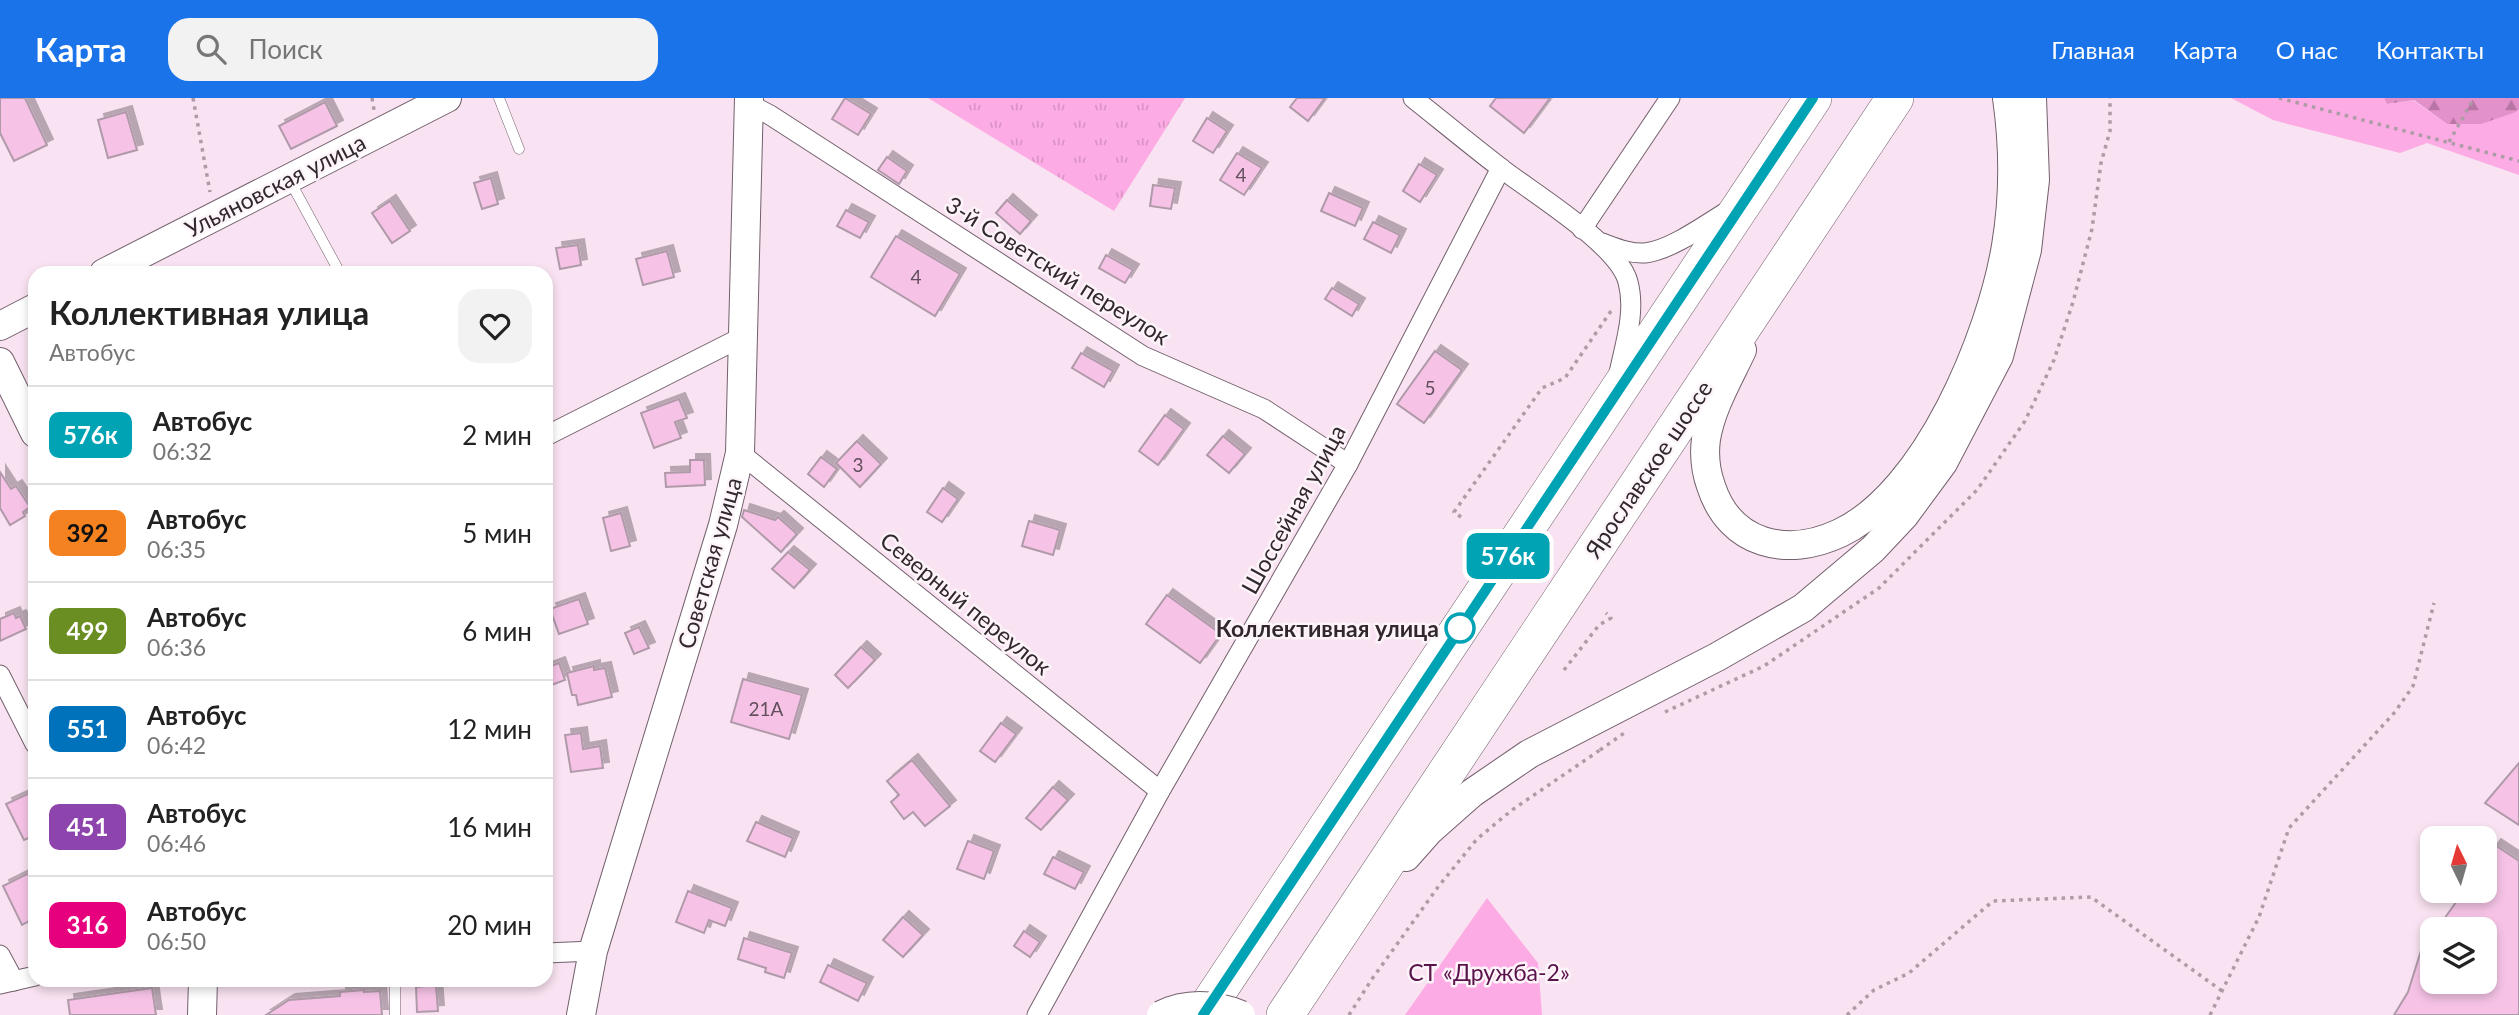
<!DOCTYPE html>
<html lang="ru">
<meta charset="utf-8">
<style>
:root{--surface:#fff;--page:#f2f2f2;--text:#222;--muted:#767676;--line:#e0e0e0;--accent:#1a73e8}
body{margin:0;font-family:Lato,sans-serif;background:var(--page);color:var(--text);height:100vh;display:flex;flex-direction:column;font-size:26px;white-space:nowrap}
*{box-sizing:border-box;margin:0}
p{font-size:23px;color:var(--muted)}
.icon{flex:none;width:38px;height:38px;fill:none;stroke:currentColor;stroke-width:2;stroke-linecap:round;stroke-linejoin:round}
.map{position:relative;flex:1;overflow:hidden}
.details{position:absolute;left:28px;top:168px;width:525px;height:721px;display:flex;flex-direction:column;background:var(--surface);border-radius:21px;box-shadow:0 4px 10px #0003}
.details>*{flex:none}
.badge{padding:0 14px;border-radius:10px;font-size:24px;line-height:46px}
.needle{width:46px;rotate:355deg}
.tools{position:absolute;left:2420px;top:728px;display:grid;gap:14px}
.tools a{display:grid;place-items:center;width:77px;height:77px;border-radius:14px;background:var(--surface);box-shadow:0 4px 10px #0003;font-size:35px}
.map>.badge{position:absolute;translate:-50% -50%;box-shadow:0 0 0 4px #fff}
.round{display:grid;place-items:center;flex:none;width:74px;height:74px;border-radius:21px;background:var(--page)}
.overview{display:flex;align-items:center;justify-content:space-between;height:119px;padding:0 21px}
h1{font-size:33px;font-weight:700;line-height:52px}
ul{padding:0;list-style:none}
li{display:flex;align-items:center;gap:21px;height:98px;padding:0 21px;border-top:2px solid var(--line)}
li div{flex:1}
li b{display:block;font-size:26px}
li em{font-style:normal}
li .badge{min-width:77px;font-weight:700;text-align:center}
header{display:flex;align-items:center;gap:42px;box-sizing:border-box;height:98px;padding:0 35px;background:var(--accent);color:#fff}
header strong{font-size:33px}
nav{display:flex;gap:38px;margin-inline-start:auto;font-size:24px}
.search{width:490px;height:63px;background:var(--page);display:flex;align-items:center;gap:18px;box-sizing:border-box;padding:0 24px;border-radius:21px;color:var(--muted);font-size:26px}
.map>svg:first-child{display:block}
.green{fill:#fdabe4}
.forest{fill:url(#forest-firs)}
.park{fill:url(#park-tufts)}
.building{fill:#f6c3e6;stroke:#b09aa9;stroke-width:2;filter:url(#shadow)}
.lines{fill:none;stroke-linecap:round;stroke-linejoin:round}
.lane-casing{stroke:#73606d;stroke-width:11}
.street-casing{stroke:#73606d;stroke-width:21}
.secondary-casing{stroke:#73606d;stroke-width:30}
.highway-casing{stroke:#73606d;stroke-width:38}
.path{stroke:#ad9ba6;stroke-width:3.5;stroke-dasharray:3.5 5;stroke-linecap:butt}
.lane{stroke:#fff;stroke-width:10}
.street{stroke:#fff;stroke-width:19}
.secondary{stroke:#fff;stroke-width:28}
.highway{stroke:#fff;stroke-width:37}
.secondary-bridge-casing{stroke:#73606d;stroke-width:30;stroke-linecap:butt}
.secondary-bridge{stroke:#fff;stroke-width:28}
.line-casing{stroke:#fff;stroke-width:16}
.line{stroke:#00a3b4;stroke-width:10}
.stop-dot{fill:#fff;stroke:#00a3b4;stroke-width:3.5}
.labels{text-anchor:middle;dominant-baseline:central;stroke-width:5;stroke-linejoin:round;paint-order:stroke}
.number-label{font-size:19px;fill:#624f5c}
.street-label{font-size:23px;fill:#31282e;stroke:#fdf4fa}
.stop-label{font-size:23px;font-weight:bold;fill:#31282e;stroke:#fdf4fa;text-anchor:end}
.park-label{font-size:23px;fill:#5a124a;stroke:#fdf4fa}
</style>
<header>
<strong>Карта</strong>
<div class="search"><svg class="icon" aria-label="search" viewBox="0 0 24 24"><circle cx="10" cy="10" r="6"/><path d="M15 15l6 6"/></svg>Поиск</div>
<nav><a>Главная</a><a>Карта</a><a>О нас</a><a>Контакты</a></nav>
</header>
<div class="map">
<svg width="2519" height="917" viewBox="0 0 2519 917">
<defs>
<pattern id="forest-firs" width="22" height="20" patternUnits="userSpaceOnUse" patternTransform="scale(1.75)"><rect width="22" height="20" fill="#e391ca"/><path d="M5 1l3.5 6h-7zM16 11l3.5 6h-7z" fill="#b976a4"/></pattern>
<pattern id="park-tufts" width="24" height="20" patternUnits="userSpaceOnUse" patternTransform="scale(1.75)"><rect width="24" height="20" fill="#fdabe4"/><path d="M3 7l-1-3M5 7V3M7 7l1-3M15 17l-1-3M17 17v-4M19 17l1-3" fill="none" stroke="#d993c4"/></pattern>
<filter id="shadow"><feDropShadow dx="6" dy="-6" stdDeviation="0" flood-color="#0004"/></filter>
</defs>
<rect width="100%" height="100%" fill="#f9e2f1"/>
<g class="green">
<polygon points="2231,0 2384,0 2388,6 2413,2 2447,26 2516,14 2519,11 2519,77 2427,45 2400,55 2273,22"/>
<polygon points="1487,800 1538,865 1542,917 1405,917"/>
</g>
<polygon class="forest" points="2384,0 2519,0 2519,11 2516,14 2481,26 2447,26 2414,2 2387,6"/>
<polygon class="park" points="928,0 1185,0 1114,113"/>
<g class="building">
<polygon points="0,0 25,0 47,47 14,63 0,35"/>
<polygon points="845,0 871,16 858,37 832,21"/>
<polygon points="1297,0 1325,0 1308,23 1290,9"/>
<polygon points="1496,0 1550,0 1524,35 1490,8"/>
<polygon points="325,4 337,28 291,51 279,28"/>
<polygon points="126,14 137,52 108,60 98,22"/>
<polygon points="1207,20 1227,33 1213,55 1193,43"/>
<polygon points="1237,55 1262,70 1244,97 1220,82"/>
<polygon points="887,59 907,73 899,86 878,72"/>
<polygon points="1419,66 1437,77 1420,104 1403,93"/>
<polygon points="491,80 498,106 482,111 474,85"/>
<polygon points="1153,87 1175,90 1171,111 1150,108"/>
<polygon points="1329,95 1363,110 1355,128 1321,113"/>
<polygon points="1007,102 1031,123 1020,136 996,115"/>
<polygon points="390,103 410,133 392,145 372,115"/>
<polygon points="846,112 869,124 860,140 837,128"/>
<polygon points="1373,124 1400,137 1391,155 1364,141"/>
<polygon points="896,138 960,176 935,218 871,179"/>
<polygon points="578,147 581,167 560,171 556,150"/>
<polygon points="667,153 674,179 643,187 636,161"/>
<polygon points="1106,157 1133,172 1125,185 1099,170"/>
<polygon points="1332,190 1359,206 1352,218 1325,201"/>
<polygon points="1435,253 1462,272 1424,325 1397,306"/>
<polygon points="1081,255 1113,273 1104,289 1072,270"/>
<polygon points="679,301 687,320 675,324 681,340 654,350 641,315"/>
<polygon points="1165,317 1184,331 1158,367 1139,353"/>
<polygon points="1223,338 1245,356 1229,375 1207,357"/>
<polygon points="857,343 881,366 860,389 836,365"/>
<polygon points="821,359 837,371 824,389 808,376"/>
<polygon points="690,362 704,362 705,387 666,389 665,375 690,374"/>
<polygon points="0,374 11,391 16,388 30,409 23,414 25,418 10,427 0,410"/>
<polygon points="943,390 958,401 942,424 927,414"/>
<polygon points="744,412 775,422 778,419 797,436 781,454 742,419"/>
<polygon points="621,415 630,448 611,453 603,420"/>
<polygon points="1029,423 1060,432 1053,457 1022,448"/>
<polygon points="788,454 810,472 794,490 772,471"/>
<polygon points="1167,497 1221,536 1200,565 1146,526"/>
<polygon points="579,501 588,526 559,536 550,511"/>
<polygon points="14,515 16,520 20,518 26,531 0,543 0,521"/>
<polygon points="639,529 649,550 634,556 625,535"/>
<polygon points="861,549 875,562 848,590 835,577"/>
<polygon points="559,565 565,582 546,589 546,570"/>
<polygon points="594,568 594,572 605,570 612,599 578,607 576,597 572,597 567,575"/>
<polygon points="743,581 802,597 789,641 731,624"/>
<polygon points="1001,625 1016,636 995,664 980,653"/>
<polygon points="581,635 583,651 600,648 603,670 571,674 565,637"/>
<polygon points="912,662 950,708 925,728 913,714 904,721 891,704 899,697 887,683"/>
<polygon points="2519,665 2519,727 2485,705"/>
<polygon points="1053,689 1068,702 1041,732 1026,720"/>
<polygon points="30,695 35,705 35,737 24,742 6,706"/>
<polygon points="756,724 793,740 785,759 747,743"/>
<polygon points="968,743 994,753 984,781 957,771"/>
<polygon points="2495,747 2519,763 2519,917 2394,917 2408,894 2429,827 2432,827 2432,884 2485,884 2485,831 2437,831 2464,793 2485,793 2485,761"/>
<polygon points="1053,759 1084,774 1075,791 1044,776"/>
<polygon points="35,772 35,820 22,827 3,788"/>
<polygon points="688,793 732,810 725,828 709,822 704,835 676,824"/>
<polygon points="903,819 923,837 903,859 883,842"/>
<polygon points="1024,833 1040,844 1030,859 1014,848"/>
<polygon points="744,840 792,855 784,880 765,874 766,870 738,861"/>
<polygon points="828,867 867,885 858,903 820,884"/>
<polygon points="436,887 438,913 417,914 416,889"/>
<polygon points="152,890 156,917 70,917 68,902"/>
<polygon points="364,892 364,894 380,893 382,917 266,917 289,902 340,898 340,894"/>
</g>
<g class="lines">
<g class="lane-casing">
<g id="lane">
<polyline points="499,0 519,51"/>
<polyline points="290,83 340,175"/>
<polyline points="395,917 395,882"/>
</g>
</g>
<g class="street-casing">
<g id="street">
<path d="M1413,0C1443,24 1472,48 1502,71C1533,95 1619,147 1628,184C1636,214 1625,246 1619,275"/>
<polyline points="749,6 770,17 1143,258 1264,311 1348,366"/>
<polyline points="1582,131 1670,0"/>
<path d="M1602,145C1616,150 1630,156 1645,155C1671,152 1705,127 1728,113"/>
<polyline points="546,338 742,239"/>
<polyline points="740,355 1160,693"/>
<polyline points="0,577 35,646"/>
<polyline points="546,855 593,853"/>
<polyline points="0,857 14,883"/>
<polyline points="0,886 35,878"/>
<polyline points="1037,917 1160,693 1348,366 1501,70"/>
</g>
</g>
<g class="secondary-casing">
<g id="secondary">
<polyline points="104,175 447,0"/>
<polyline points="0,228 35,210"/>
<path d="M1742,252C1729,280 1711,310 1706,341C1704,356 1706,374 1711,388C1730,447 1787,460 1840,435C1927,394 1991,238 2006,148C2014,100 2014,49 2007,0"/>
<polyline points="0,264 35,335"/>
<polyline points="1406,759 1429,733 1472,695 1529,656 1717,559 1803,510 1873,451 1904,418 1943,365 1999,258 2027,152 2035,82 2032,0"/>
<polyline points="202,917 203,882"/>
<polyline points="581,917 593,853 723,427 740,355 749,0"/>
</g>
</g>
<g class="highway-casing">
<g id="highway">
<polyline points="1202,917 1813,0"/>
<polyline points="1285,917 1895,0"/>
</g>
</g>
<g class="path">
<polyline points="193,0 210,94"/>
<polyline points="372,0 374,12"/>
<polyline points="2279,0 2519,63"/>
<polyline points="2449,44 2474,0"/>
<polyline points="1461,419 1454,414 1542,290 1565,280 1611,213"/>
<polyline points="1564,572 1599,527 1611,520 1606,515"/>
<polyline points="1665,614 1764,568 1879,490 1977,392 2025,323 2054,262 2073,204 2092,131 2101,65 2110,33 2110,0"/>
<polyline points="1600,652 1627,633"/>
<polyline points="1349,917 1372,881 1438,789 1477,741 1512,712 1600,652 1598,650"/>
<polyline points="1847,917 1874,892 1909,875 1993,803 2091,799 2222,893"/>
<polyline points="2210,917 2259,819 2289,730 2395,614 2413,588 2434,505"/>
</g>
<use href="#lane" class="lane"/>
<use href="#street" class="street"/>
<use href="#secondary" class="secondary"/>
<use href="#highway" class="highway"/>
<g class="secondary-bridge-casing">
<path id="secondary-bridge" d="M1161,917C1188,904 1214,906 1241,917"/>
</g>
<use href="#secondary-bridge" class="secondary-bridge"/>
</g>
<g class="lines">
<g class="line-casing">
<polyline id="line" points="1203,917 1813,0"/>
</g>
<use href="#line" class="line"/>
</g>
<circle class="stop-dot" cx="1460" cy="530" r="14"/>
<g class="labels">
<g class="number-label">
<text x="1241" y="76">4</text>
<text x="916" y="178">4</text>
<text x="1430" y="289">5</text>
<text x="858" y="366">3</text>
<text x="766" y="610">21А</text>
</g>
<g class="street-label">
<text transform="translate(275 87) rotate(-27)">Ульяновская улица</text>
<text transform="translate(1058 172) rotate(32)">3-й Советский переулок</text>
<text transform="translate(1648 371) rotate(-56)">Ярославское шоссе</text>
<text transform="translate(1293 411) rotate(-61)">Шоссейная улица</text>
<text transform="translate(709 465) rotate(-74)">Советская улица</text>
<text transform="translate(966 505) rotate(39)">Северный переулок</text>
</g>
<g class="stop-label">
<text x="1439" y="530">Коллективная улица</text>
</g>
<g class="park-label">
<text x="1489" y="874">СТ «Дружба-2»</text>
</g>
</g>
</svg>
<div class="tools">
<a><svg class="needle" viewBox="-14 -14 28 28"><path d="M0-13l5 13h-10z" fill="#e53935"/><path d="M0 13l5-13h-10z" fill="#767676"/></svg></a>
<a><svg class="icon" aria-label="layers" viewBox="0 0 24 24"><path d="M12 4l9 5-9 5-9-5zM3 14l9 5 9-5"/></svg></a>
</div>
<b class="badge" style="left:1508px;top:458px;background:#00a3b4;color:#fff">576к</b>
<section class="details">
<div class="overview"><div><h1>Коллективная улица</h1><p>Автобус</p></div><a class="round"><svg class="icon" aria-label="heart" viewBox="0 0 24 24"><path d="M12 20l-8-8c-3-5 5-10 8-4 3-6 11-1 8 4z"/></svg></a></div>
<ul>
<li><span class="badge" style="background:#00a3b4;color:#fff">576к</span><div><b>Автобус</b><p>06:32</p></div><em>2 мин</em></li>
<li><span class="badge" style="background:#f58220;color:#111">392</span><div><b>Автобус</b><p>06:35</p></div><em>5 мин</em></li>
<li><span class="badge" style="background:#6b8e23;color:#fff">499</span><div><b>Автобус</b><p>06:36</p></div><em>6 мин</em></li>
<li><span class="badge" style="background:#0072bc;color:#fff">551</span><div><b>Автобус</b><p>06:42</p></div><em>12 мин</em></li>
<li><span class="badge" style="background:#8e44ad;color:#fff">451</span><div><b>Автобус</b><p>06:46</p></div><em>16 мин</em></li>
<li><span class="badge" style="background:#e6007e;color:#fff">316</span><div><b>Автобус</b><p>06:50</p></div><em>20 мин</em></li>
</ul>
</section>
</div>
